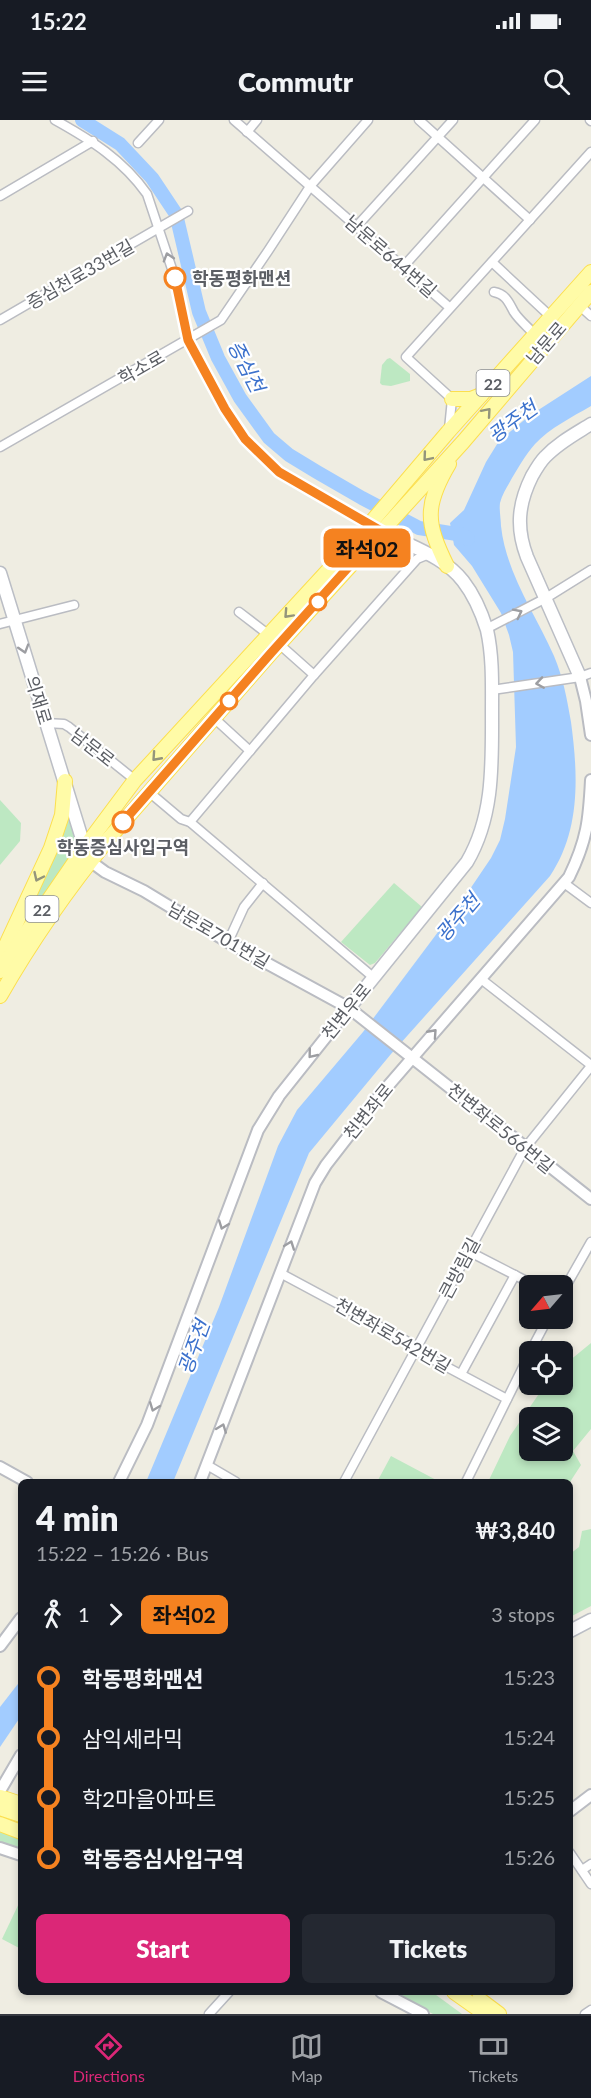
<!DOCTYPE html>
<meta charset="utf-8">
<style>
:root{--surface:#171b24;--page:#242831;--text:#f1f3f6;--muted:#9ea1a6;--line:#363941;--accent:#db2777}
body{margin:0;font-family:Lato,"Noto Sans KR",sans-serif;background:var(--page);color:var(--text);height:100vh;display:flex;flex-direction:column;font-size:22px;white-space:nowrap}
*{box-sizing:border-box;margin:0}
p{font-size:20px;color:var(--muted)}
.icon{flex:none;width:33px;height:33px;fill:none;stroke:currentColor;stroke-width:2;stroke-linecap:round;stroke-linejoin:round}
.map{position:relative;flex:1;overflow:hidden}
.sheet{position:absolute;left:18px;top:1359px;width:555px;height:516px;display:flex;flex-direction:column;background:var(--surface);border-radius:9px;box-shadow:0 3px 9px #0003}
.sheet>*{flex:none}
.badge{padding:0 12px;border-radius:9px;font-size:21px;line-height:39px}
.needle{width:39px;rotate:242deg}
.tools{position:absolute;left:519px;top:1155px;display:grid;gap:12px}
.tools a{display:grid;place-items:center;width:54px;height:54px;border-radius:9px;background:var(--surface);box-shadow:0 3px 9px #0003;font-size:30px}
.map>.badge{position:absolute;translate:-50% -50%;box-shadow:0 0 0 3px #fff}
.legs{display:flex;align-items:center;gap:9px;height:66px;padding:0 18px;font-size:20px}
.legs p{margin-inline-start:auto}
.overview{display:flex;align-items:center;justify-content:space-between;height:102px;padding:0 18px}
h1{font-size:33px;font-weight:800;line-height:45px}
.action{display:flex;gap:12px;margin-top:auto;padding:12px 18px}
.action a{flex:1;height:69px;border-radius:9px;background:var(--accent);color:#fff;font-size:24px;font-weight:800;line-height:69px;text-align:center}
.action a+a{background:var(--page);color:var(--text)}
ul{padding:0 18px;list-style:none}
li{display:flex;align-items:center;gap:21px;height:60px;font-size:22px}
li i{display:grid;place-items:center;width:9px;height:100%;margin:0 8px;background:currentColor}
li i::after{content:'';width:15px;height:15px;margin:-8px;border:4px solid;border-radius:50%;background:var(--surface)}
li p{margin-inline-start:auto}
li:first-child i{background:linear-gradient(#0000 50%,currentColor 0)}
li:last-child i{background:linear-gradient(currentColor 50%,#0000 0)}
.status{display:flex;justify-content:space-between;align-items:center;height:42px;padding:0 30px;background:var(--surface);direction:ltr}
.status svg{height:16px;fill:currentColor}
header{display:flex;justify-content:space-between;align-items:center;height:78px;padding:0 18px;background:var(--surface);font-size:27px;font-weight:800}
.dock{display:flex;justify-content:space-around;align-items:center;height:84px;border-top:2px solid var(--line);background:var(--surface);font-size:16px;color:var(--muted)}
.dock a{display:grid;justify-items:center;gap:3px}
.dock .selected{color:var(--accent)}
.map>svg:first-child{display:block}
.green{fill:#bde8c2;fill-rule:evenodd}
.water{fill:#a2ccff}
.lines{fill:none;stroke-linecap:round;stroke-linejoin:round}
.river{stroke:#a2ccff;stroke-width:14}
.minor-casing{stroke:#babcc2;stroke-width:11}
.tertiary-casing{stroke:#babcc2;stroke-width:14}
.secondary-casing{stroke:#bbbec5;stroke-width:15}
.primary-casing{stroke:#fcdf4e;stroke-width:16}
.minor{stroke:#fff;stroke-width:8}
.tertiary{stroke:#fff;stroke-width:10}
.secondary{stroke:#fff;stroke-width:12}
.primary{stroke:#fffba7;stroke-width:14}
.oneway{stroke:#9d9ea2}
.oneway2{stroke:#94957b}
.line-1-casing{stroke:#fff;stroke-width:14}
.line-1{stroke:#f58220;stroke-width:9}
.stop-1-dot{fill:#fff;stroke:#f58220;stroke-width:3}
.labels{text-anchor:middle;dominant-baseline:central;stroke-width:4.5;stroke-linejoin:round;paint-order:stroke}
.shield{fill:#fff;stroke:#8c8e92;stroke-width:1.5}
.shield-label{font-size:16px;font-weight:bold;fill:#5b5e64}
.street-label{font-size:18px;fill:#5b5e64;stroke:#fff}
.stop-label{font-size:18px;font-weight:bold;fill:#5b5e64;stroke:#fff;text-anchor:start}
.water-label{font-size:20px;font-style:italic;fill:#3b71cc;stroke:#fff}
</style>
<div class="status"><b>15:22</b><svg viewBox="0 0 49 12"><path d="M0 12V9h3v3zM5 12V6h3v6zM10 12V3h3v9zM15 12V0h3v12zM26 1h20v11H26zM47 4h2v5h-2z"/></svg></div>
<header><svg class="icon" aria-label="menu" viewBox="0 0 24 24"><path d="M4 6h16M4 12h16M4 18h16"/></svg>Commutr<svg class="icon" aria-label="search" viewBox="0 0 24 24"><circle cx="10" cy="10" r="6"/><path d="M15 15l6 6"/></svg></header>
<div class="map">
<svg width="591" height="1894" viewBox="0 0 591 1894">
<rect width="100%" height="100%" fill="#efede2"/>
<g class="green">
<polygon points="390,238 410,254 410,261 391,266 382,265 380,263 382,245 387,239"/>
<polygon points="67,675 80,723 78,730 24,803 38,766"/>
<polygon points="0,680 21,703 20,721 0,745"/>
<polygon points="394,763 422,787 375,843 370,845 341,822"/>
<path d="M591,1223V1309L573,1331L581,1345L570,1362H488L510,1316L545,1265L562,1264L563,1246ZM530,1298H562V1330H530Z"/>
<polygon points="391,1336 440,1362 377,1362"/>
<polygon points="591,1409 591,1486 570,1497 570,1434 579,1427 582,1411"/>
<polygon points="0,1709 21,1716 21,1735 0,1728"/>
<polygon points="21,1779 21,1829 2,1819"/>
<polygon points="392,1872 432,1872 462,1894 433,1894"/>
</g>
<g class="water">
<path d="M591,256V286C572,297 550,308 535,324C525,335 519,347 512,358C508,366 502,374 500,383C499,390 501,399 501,406C506,453 535,493 554,536C563,557 567,579 571,602C578,654 581,710 550,756L391,934L309,1033L173,1362H146L219,1187L278,1026L297,990L363,912L468,772L491,738L500,720L505,699L516,627L513,532L509,515L501,493L472,446L454,425L450,403L464,390L486,342L499,321L529,296Z"/>
<polygon points="21,1560 21,1596 0,1627 0,1587"/>
</g>
<g class="lines">
<polyline class="river" points="82,0 120,24 152,58 176,94 199,192 218,238 240,278 269,318 289,335 317,352 362,378 419,408 463,415 468,419"/>
<g class="minor-casing">
<g id="minor">
<path d="M55,0C91,20 123,40 147,74L175,158L188,220L234,305L245,319L279,353L370,404"/>
<polyline points="234,0 449,187"/>
<polyline points="419,0 530,100"/>
<polyline points="590,0 591,1"/>
<polyline points="247,12 257,0"/>
<polyline points="138,23 159,0"/>
<polyline points="0,76 93,21"/>
<polyline points="357,106 453,0"/>
<polyline points="492,142 551,197"/>
<polyline points="403,147 535,0"/>
<path d="M494,172C506,174 509,183 514,192C519,200 529,208 535,215"/>
<polyline points="579,185 591,196"/>
<polyline points="0,200 188,91"/>
<polyline points="449,309 452,279 406,237 591,32"/>
<polyline points="0,327 221,200 268,131 311,65 368,0"/>
<polyline points="0,504 74,485"/>
<polyline points="486,509 546,478 591,450"/>
<polyline points="314,555 417,439 429,434"/>
<polyline points="492,570 580,557 591,553"/>
<polyline points="214,598 250,631"/>
<polyline points="46,603 64,604 69,607 135,660"/>
<polyline points="149,672 181,699 190,702 373,857"/>
<polyline points="190,702 314,555 269,515 239,492"/>
<polyline points="564,763 591,783"/>
<polyline points="228,822 244,787 263,763"/>
<polyline points="481,859 591,945"/>
<polyline points="468,1131 536,1166"/>
<polyline points="280,1153 405,1220 415,1230 507,1279"/>
<polyline points="562,1173 591,1122"/>
<polyline points="530,1232 548,1198"/>
<polyline points="461,1254 515,1155"/>
<polyline points="207,1345 236,1362"/>
<polyline points="344,1362 525,1028 591,946"/>
<polyline points="466,1362 530,1233"/>
<polyline points="570,1733 591,1764"/>
<polyline points="582,1750 591,1744"/>
<polyline points="209,1894 229,1872"/>
<polyline points="585,1894 591,1890"/>
</g>
</g>
<g class="tertiary-casing">
<g id="tertiary">
<polyline points="580,557 586,581 591,615"/>
<polyline points="90,741 105,752 144,771 228,822 349,888 591,1079"/>
<polyline points="0,1347 27,1362"/>
<polyline points="119,1362 147,1305 258,1010 279,976 349,888"/>
<path d="M200,1362L315,1063L326,1045L381,974L569,757C587,720 589,700 591,660"/>
<polyline points="0,1526 21,1498"/>
<polyline points="0,1671 21,1635"/>
<polyline points="570,1691 591,1675"/>
<polyline points="0,1728 21,1735"/>
<polyline points="381,1872 423,1894"/>
</g>
</g>
<g class="secondary-casing">
<g id="secondary">
<polyline points="0,453 87,735"/>
<path d="M580,557L527,437C516,408 518,384 532,356C536,349 540,342 545,337C558,323 575,314 591,304"/>
<path d="M349,888L467,742C494,696 492,644 492,592C492,565 493,537 487,510C482,494 474,475 463,461C441,433 403,425 375,407"/>
<polyline points="570,1511 591,1500"/>
</g>
</g>
<g class="primary-casing">
<g id="primary">
<polyline points="452,279 471,279 481,275"/>
<path d="M447,446C426,403 424,386 449,344"/>
<polyline points="0,838 51,728 62,695 65,661"/>
<polyline points="0,851 85,727 135,660 357,419 448,312 591,152"/>
<path d="M0,876C32,820 70,766 110,717L271,533L463,322L591,172"/>
<polyline points="0,1677 21,1684"/>
<polyline points="0,1688 21,1695"/>
<polyline points="0,1704 21,1712"/>
<polyline points="454,1872 485,1894"/>
<polyline points="479,1879 499,1894"/>
</g>
</g>
<use href="#minor" class="minor"/>
<use href="#tertiary" class="tertiary"/>
<use href="#secondary" class="secondary"/>
<use href="#primary" class="primary"/>
</g>
<defs><path id="oneway-chevron" d="M-2-3.5L2.5 0L-2 3.5" fill="none" stroke-width="1.6" stroke-linecap="round" stroke-linejoin="round" transform="scale(1.5)"/></defs>
<g class="oneway">
<use href="#oneway-chevron" transform="translate(168 137) rotate(-107)"/>
<use href="#oneway-chevron" transform="translate(518 493) rotate(-27)"/>
<use href="#oneway-chevron" transform="translate(24 529) rotate(73)"/>
<use href="#oneway-chevron" transform="translate(540 563) rotate(171)"/>
<use href="#oneway-chevron" transform="translate(433 913) rotate(-48)"/>
<use href="#oneway-chevron" transform="translate(312 934) rotate(129)"/>
<use href="#oneway-chevron" transform="translate(223 1105) rotate(110)"/>
<use href="#oneway-chevron" transform="translate(290 1125) rotate(-70)"/>
<use href="#oneway-chevron" transform="translate(154 1287) rotate(111)"/>
<use href="#oneway-chevron" transform="translate(222 1308) rotate(-69)"/>
</g>
<g class="oneway2">
<use href="#oneway-chevron" transform="translate(487 292) rotate(-49)"/>
<use href="#oneway-chevron" transform="translate(427 337) rotate(130)"/>
<use href="#oneway-chevron" transform="translate(288 494) rotate(133)"/>
<use href="#oneway-chevron" transform="translate(156 637) rotate(132)"/>
<use href="#oneway-chevron" transform="translate(38 757) rotate(115)"/>
</g>
<g class="lines">
<g class="line-1-casing">
<polyline id="line-1" points="123,702 271,533 381,411 279,352 245,319 225,289 188,220 175,158"/>
</g>
<use href="#line-1" class="line-1"/>
</g>
<g class="stop-1-dot">
<circle cx="175" cy="158" r="10"/>
<circle cx="318" cy="482" r="8"/>
<circle cx="229" cy="581" r="8"/>
<circle cx="123" cy="702" r="10"/>
</g>
<g class="labels">
<g class="shield">
<rect x="476.5" y="250" width="33" height="26" rx="4.5"/>
<rect x="25.5" y="776" width="33" height="26" rx="4.5"/>
</g>
<g class="shield-label">
<text x="493" y="263">22</text>
<text x="42" y="789">22</text>
</g>
<g class="street-label">
<text transform="translate(391 136) rotate(41)">남문로644번길</text>
<text transform="translate(80 154) rotate(-30)">증심천로33번길</text>
<text transform="translate(546 223) rotate(-49)">남문로</text>
<text transform="translate(141 247) rotate(-30)">학소로</text>
<text transform="translate(39 580) rotate(73)">의재로</text>
<text transform="translate(93 627) rotate(38)">남문로</text>
<text transform="translate(219 815) rotate(30)">남문로701번길</text>
<text transform="translate(346 891) rotate(-51)">천변우로</text>
<text transform="translate(368 991) rotate(-51)">천변좌로</text>
<text transform="translate(501 1008) rotate(39)">천변좌로566번길</text>
<text transform="translate(459 1148) rotate(-62)">큰방림길</text>
<text transform="translate(393 1215) rotate(30)">천변좌로542번길</text>
</g>
<g class="stop-label">
<text x="192" y="158">학동평화맨션</text>
<text x="123" y="727" text-anchor="middle">학동증심사입구역</text>
</g>
<g class="water-label">
<text transform="translate(247 246) rotate(63)">증심천</text>
<text transform="translate(512 301) rotate(-36)">광주천</text>
<text transform="translate(457 797) rotate(-49)">광주천</text>
<text transform="translate(193 1227) rotate(-70)">광주천</text>
</g>
</g>
</svg>
<div class="tools">
<a><svg class="needle" viewBox="-14 -14 28 28"><path d="M0-13l5 13h-10z" fill="#e53935"/><path d="M0 13l5-13h-10z" fill="#9ea1a6"/></svg></a>
<a><svg class="icon" aria-label="locate" viewBox="0 0 24 24"><circle cx="12" cy="12" r="6"/><path d="M12 2v4M12 18v4M2 12h4M18 12h4"/></svg></a>
<a><svg class="icon" aria-label="layers" viewBox="0 0 24 24"><path d="M12 4l9 5-9 5-9-5zM3 14l9 5 9-5"/></svg></a>
</div>
<b class="badge" style="left:367px;top:428px;background:#f58220;color:#111">좌석02</b>
<section class="sheet">
<div class="overview"><div><h1>4 min</h1><p>15:22 – 15:26 · Bus</p></div><b>₩3,840</b></div>
<div class="legs"><svg class="icon" aria-label="walk" viewBox="0 0 24 24"><circle cx="13" cy="4" r="2"/><path d="M13 8l-2 6 4 7M11 14l-3 7M7 12l3-4h3l4 4"/></svg>1<svg class="icon" aria-label="forward" viewBox="0 0 24 24"><path d="M9 5l7 7-7 7"/></svg><b class="badge" style="background:#f58220;color:#111">좌석02</b><p>3 stops</p></div>
<ul>
<li><i style="color:#f58220"></i><b>학동평화맨션</b><p>15:23</p></li>
<li><i style="color:#f58220"></i><span>삼익세라믹</span><p>15:24</p></li>
<li><i style="color:#f58220"></i><span>학2마을아파트</span><p>15:25</p></li>
<li><i style="color:#f58220"></i><b>학동증심사입구역</b><p>15:26</p></li>
</ul>
<div class="action"><a>Start</a><a>Tickets</a></div>
</section>
</div>
<nav class="dock">
<a class="selected"><svg class="icon" aria-label="directions" viewBox="0 0 24 24"><path d="M12 3l9 9-9 9-9-9zM9 14v-3h6M13 9l2 2-2 2"/></svg>Directions</a>
<a><svg class="icon" aria-label="map" viewBox="0 0 24 24"><path d="M3 6l6-2 6 2 6-2v14l-6 2-6-2-6 2zM9 4v14M15 6v14"/></svg>Map</a>
<a><svg class="icon" aria-label="tickets" viewBox="0 0 24 24"><path d="M3 7h18v10H3zM15 7v10"/></svg>Tickets</a>
</nav>
